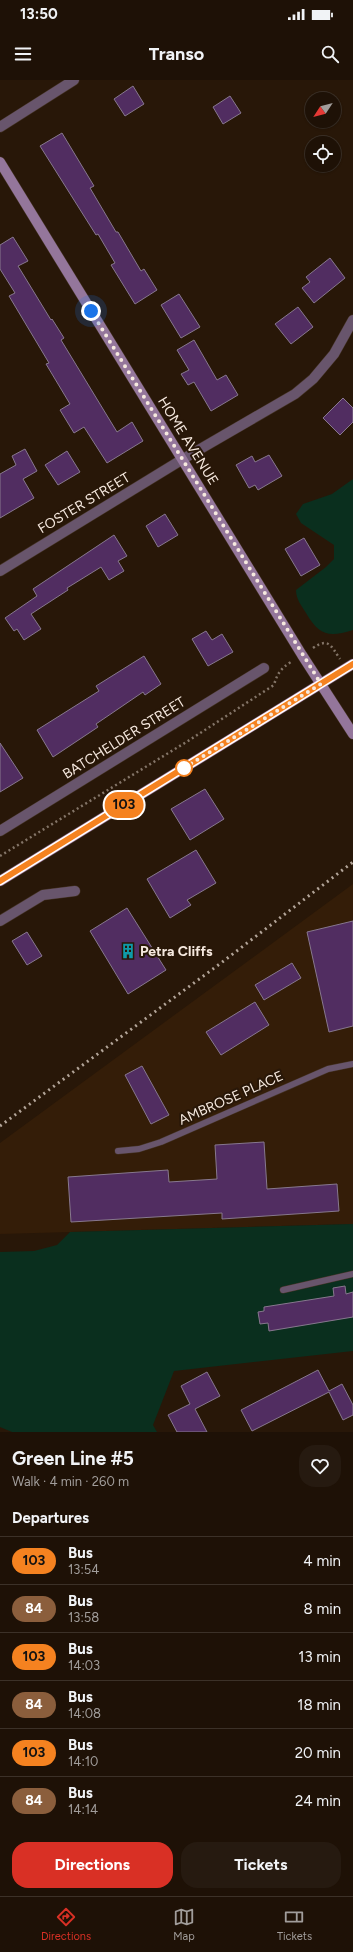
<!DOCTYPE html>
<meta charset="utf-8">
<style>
:root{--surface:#1e1106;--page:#261a10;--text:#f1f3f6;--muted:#a19d9b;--line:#3c3128;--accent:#d93025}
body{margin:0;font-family:Figtree,sans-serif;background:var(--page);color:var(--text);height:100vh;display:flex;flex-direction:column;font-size:15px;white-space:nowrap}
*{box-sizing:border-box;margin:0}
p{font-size:13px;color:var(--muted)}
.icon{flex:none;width:22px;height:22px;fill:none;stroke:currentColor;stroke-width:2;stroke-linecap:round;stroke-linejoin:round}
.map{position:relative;height:1352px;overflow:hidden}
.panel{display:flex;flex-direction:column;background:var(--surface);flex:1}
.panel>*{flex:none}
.badge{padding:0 8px;border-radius:13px;font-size:14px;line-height:26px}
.needle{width:26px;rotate:234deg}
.controls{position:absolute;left:305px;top:12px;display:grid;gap:8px}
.controls a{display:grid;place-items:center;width:36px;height:36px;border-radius:50%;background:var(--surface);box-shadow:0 1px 3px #0004,0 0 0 1px var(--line);font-size:20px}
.you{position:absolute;width:20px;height:20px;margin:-10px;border:3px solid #fff;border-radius:50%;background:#1a73e8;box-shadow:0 0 0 6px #1a73e833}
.map>.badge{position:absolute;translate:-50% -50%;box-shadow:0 0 0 2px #fff}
h2{padding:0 12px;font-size:15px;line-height:36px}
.round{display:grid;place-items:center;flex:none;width:42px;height:42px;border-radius:16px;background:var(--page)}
.summary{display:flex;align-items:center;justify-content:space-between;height:68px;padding:0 12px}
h1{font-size:19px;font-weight:700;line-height:30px}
.cta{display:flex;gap:8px;margin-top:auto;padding:8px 12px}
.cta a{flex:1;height:46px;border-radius:16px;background:var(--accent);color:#fff;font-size:16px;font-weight:700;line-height:46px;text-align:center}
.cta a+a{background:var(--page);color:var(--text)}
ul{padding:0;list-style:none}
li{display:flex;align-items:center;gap:12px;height:48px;padding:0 12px;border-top:1px solid var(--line)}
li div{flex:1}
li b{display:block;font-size:15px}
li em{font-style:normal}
li .badge{min-width:44px;font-weight:700;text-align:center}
.status{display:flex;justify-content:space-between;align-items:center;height:28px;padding:0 20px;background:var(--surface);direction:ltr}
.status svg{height:11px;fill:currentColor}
header{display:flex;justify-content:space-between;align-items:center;height:52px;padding:0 12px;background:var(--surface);font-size:18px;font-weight:700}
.dock{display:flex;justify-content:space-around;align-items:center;height:56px;border-top:1px solid var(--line);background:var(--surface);font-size:11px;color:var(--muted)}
.dock a{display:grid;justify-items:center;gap:2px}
.dock .current{color:var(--accent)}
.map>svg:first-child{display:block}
.built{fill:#341d08}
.green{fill:#0a2f1e}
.building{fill:#512d61;stroke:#87788e}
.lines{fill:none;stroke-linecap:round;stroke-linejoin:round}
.lane-casing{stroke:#453426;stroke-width:7}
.street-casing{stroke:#453426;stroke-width:11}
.secondary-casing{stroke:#453426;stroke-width:11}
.primary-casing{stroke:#453426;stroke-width:11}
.path{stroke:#847568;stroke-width:2.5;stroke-dasharray:2 3;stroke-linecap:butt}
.lane{stroke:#68556c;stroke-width:6}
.street{stroke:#68556c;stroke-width:10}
.secondary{stroke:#94769b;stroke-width:10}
.primary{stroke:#b68fbf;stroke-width:10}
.rail{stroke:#b3a599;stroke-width:3;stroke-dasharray:2 4;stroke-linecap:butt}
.line-casing{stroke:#fff;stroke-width:9}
.line{stroke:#f58220;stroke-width:6}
.walk{stroke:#f6e9df;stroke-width:4;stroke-dasharray:0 7.2}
.stop-dot{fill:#fff;stroke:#f58220;stroke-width:2}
.labels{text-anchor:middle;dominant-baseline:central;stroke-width:4;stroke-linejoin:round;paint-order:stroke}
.street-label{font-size:14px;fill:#f6e9df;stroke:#281708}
.poi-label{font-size:14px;font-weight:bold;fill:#f6e9df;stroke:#281708;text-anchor:start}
</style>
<div class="status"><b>13:50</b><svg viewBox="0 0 49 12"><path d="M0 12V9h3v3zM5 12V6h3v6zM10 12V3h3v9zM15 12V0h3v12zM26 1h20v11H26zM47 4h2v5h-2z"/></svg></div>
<header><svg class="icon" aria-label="menu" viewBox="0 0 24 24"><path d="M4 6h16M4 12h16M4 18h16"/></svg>Transo<svg class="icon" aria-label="search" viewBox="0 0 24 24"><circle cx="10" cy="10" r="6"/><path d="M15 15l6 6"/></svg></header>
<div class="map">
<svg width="353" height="1352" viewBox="0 0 353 1352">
<rect width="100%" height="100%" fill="#281708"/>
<polygon class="built" points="353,804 353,1144 0,1154 0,1063"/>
<g class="green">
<path d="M353,399V550C328,558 319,555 306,533C301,525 296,519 296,510L326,487L334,479V465L301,443L296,434L303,424L332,414Z"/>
<polygon points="353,1144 353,1271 174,1291 153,1345 157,1352 12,1352 0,1347 0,1172 34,1171 57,1165 70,1152"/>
</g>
<g class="building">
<polygon points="133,6 144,24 125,36 114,19"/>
<polygon points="230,16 241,33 223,44 213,27"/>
<polygon points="62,53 94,106 90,108 116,152 118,152 141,191 144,189 157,210 135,224 111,185 115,183 98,154 96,155 40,66"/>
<polygon points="13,157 28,181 18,186 51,240 52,239 64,258 61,260 117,352 132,342 143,361 107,383 84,347 74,353 60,330 70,324 46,284 49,283 9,216 15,213 0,189 0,165"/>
<polygon points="330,178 345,198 314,223 302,208 310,202 306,197"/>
<polygon points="179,214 200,247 181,258 161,225"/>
<polygon points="298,227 313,247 291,264 275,244"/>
<polygon points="194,260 217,300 226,295 238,315 211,331 194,302 188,305 181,294 189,290 177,270"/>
<polygon points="343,318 353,328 353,342 340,355 323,338"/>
<polygon points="25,369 37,391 23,399 34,418 0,438 0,394 16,385 12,376"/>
<polygon points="67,371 80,392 58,405 45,385"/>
<polygon points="269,375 282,396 258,410 255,405 249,408 236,385 252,376 255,382"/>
<polygon points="165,434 178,455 158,467 146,446"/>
<polygon points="114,455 127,476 118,481 124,491 109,500 101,487 67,508 68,510 31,534 41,549 24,560 17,549 14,551 5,538 37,516 33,509"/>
<polygon points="304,458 320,485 301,496 285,469"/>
<polygon points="206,551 212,560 222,554 233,572 208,586 192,559"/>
<polygon points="144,576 161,604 145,615 143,612 96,644 98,647 53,677 37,650 99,611 96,606"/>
<polygon points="0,663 23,698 0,712"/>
<polygon points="205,709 224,739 190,760 171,729"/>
<polygon points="196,770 216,803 187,820 191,825 170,838 147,799"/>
<polygon points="127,828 166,890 128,914 90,851"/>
<polygon points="353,841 353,946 329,952 307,852"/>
<polygon points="27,852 42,876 27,885 12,861"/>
<polygon points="292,883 301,898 264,920 255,905"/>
<polygon points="255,922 269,945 221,975 206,952"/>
<polygon points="142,986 169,1035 151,1044 125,995"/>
<polygon points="264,1062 267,1109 337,1104 339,1131 222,1139 222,1133 71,1142 68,1097 168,1090 169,1102 217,1099 215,1065"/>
<polygon points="345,1206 346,1214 353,1212 353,1237 269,1251 268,1243 260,1244 258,1232 264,1231 264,1227 334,1216 333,1208"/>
<polygon points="318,1290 329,1311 342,1304 353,1325 353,1335 343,1340 329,1312 252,1351 241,1330"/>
<polygon points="207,1292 220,1316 195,1329 207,1352 177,1352 168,1335 190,1324 181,1306"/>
</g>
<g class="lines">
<g class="lane-casing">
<g id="lane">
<polyline points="118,1071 139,1069 161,1062 328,989 353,984"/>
<polyline points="283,1210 353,1194"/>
</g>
</g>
<g class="street-casing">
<g id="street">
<polyline points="0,47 74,0"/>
<polyline points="0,491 183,379 295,314 313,299 334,274 353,240"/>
<polyline points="0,751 264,588"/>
<polyline points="0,841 43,815 75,811"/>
</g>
</g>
<g class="secondary-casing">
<polyline id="secondary" points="0,82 302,575 353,654"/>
</g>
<g class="primary-casing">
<polyline id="primary" points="0,801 353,584"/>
</g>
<g class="path">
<path d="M313,568C329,557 331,566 340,579"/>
<path d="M0,776L188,661L274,605C277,594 281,588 291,582"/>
</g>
<use href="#lane" class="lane"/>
<use href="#street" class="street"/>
<use href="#secondary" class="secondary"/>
<use href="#primary" class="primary"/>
<polyline class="rail" points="0,1046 221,883 353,782"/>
</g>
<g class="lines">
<g class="line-casing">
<polyline id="line" points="0,801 353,584"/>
</g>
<use href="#line" class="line"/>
<polyline class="walk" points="91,231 321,604 179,691 184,688"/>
</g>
<defs>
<g id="building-bare" transform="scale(1.2)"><path d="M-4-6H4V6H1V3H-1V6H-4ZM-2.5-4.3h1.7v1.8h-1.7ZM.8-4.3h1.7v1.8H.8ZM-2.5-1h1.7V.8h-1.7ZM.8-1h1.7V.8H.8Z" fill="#0f9aa8" stroke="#281708" stroke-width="2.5" paint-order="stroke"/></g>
</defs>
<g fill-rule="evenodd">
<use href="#building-bare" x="128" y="871"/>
</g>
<circle class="stop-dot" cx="184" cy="688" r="8"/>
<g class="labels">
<g class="street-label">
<text transform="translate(188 361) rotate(58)">HOME AVENUE</text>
<text transform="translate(84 423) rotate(-31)">FOSTER STREET</text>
<text transform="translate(124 658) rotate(-32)">BATCHELDER STREET</text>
<text transform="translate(231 1018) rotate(-24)">AMBROSE PLACE</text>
</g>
<g class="poi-label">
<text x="140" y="871">Petra Cliffs</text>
</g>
</g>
</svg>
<div class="controls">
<a><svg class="needle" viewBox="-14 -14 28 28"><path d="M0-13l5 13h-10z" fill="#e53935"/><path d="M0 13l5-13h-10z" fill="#a19d9b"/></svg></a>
<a><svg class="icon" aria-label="locate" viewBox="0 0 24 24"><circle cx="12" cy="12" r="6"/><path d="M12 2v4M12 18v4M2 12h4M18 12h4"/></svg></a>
</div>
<div class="you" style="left:91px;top:231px"></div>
<b class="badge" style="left:124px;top:725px;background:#f58220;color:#111">103</b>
</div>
<section class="panel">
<div class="summary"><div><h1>Green Line #5</h1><p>Walk · 4 min · 260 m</p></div><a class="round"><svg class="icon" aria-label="heart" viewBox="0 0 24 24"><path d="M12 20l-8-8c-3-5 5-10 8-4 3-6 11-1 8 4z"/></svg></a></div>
<h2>Departures</h2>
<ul>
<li><span class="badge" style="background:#f58220;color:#111">103</span><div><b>Bus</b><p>13:54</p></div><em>4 min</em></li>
<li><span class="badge" style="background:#8b5e3c;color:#fff">84</span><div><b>Bus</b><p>13:58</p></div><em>8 min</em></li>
<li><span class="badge" style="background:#f58220;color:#111">103</span><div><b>Bus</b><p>14:03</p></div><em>13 min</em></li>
<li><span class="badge" style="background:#8b5e3c;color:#fff">84</span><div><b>Bus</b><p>14:08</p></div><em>18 min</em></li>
<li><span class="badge" style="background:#f58220;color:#111">103</span><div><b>Bus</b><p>14:10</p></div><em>20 min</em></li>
<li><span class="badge" style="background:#8b5e3c;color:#fff">84</span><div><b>Bus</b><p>14:14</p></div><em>24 min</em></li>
</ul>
<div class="cta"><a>Directions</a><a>Tickets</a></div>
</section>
<nav class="dock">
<a class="current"><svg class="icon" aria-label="directions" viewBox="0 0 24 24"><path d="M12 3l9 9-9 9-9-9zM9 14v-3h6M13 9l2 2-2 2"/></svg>Directions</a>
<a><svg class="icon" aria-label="map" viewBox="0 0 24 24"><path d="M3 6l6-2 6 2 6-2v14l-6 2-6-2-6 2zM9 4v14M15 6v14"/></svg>Map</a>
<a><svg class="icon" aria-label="tickets" viewBox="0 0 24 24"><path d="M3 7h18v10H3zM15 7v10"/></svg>Tickets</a>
</nav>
